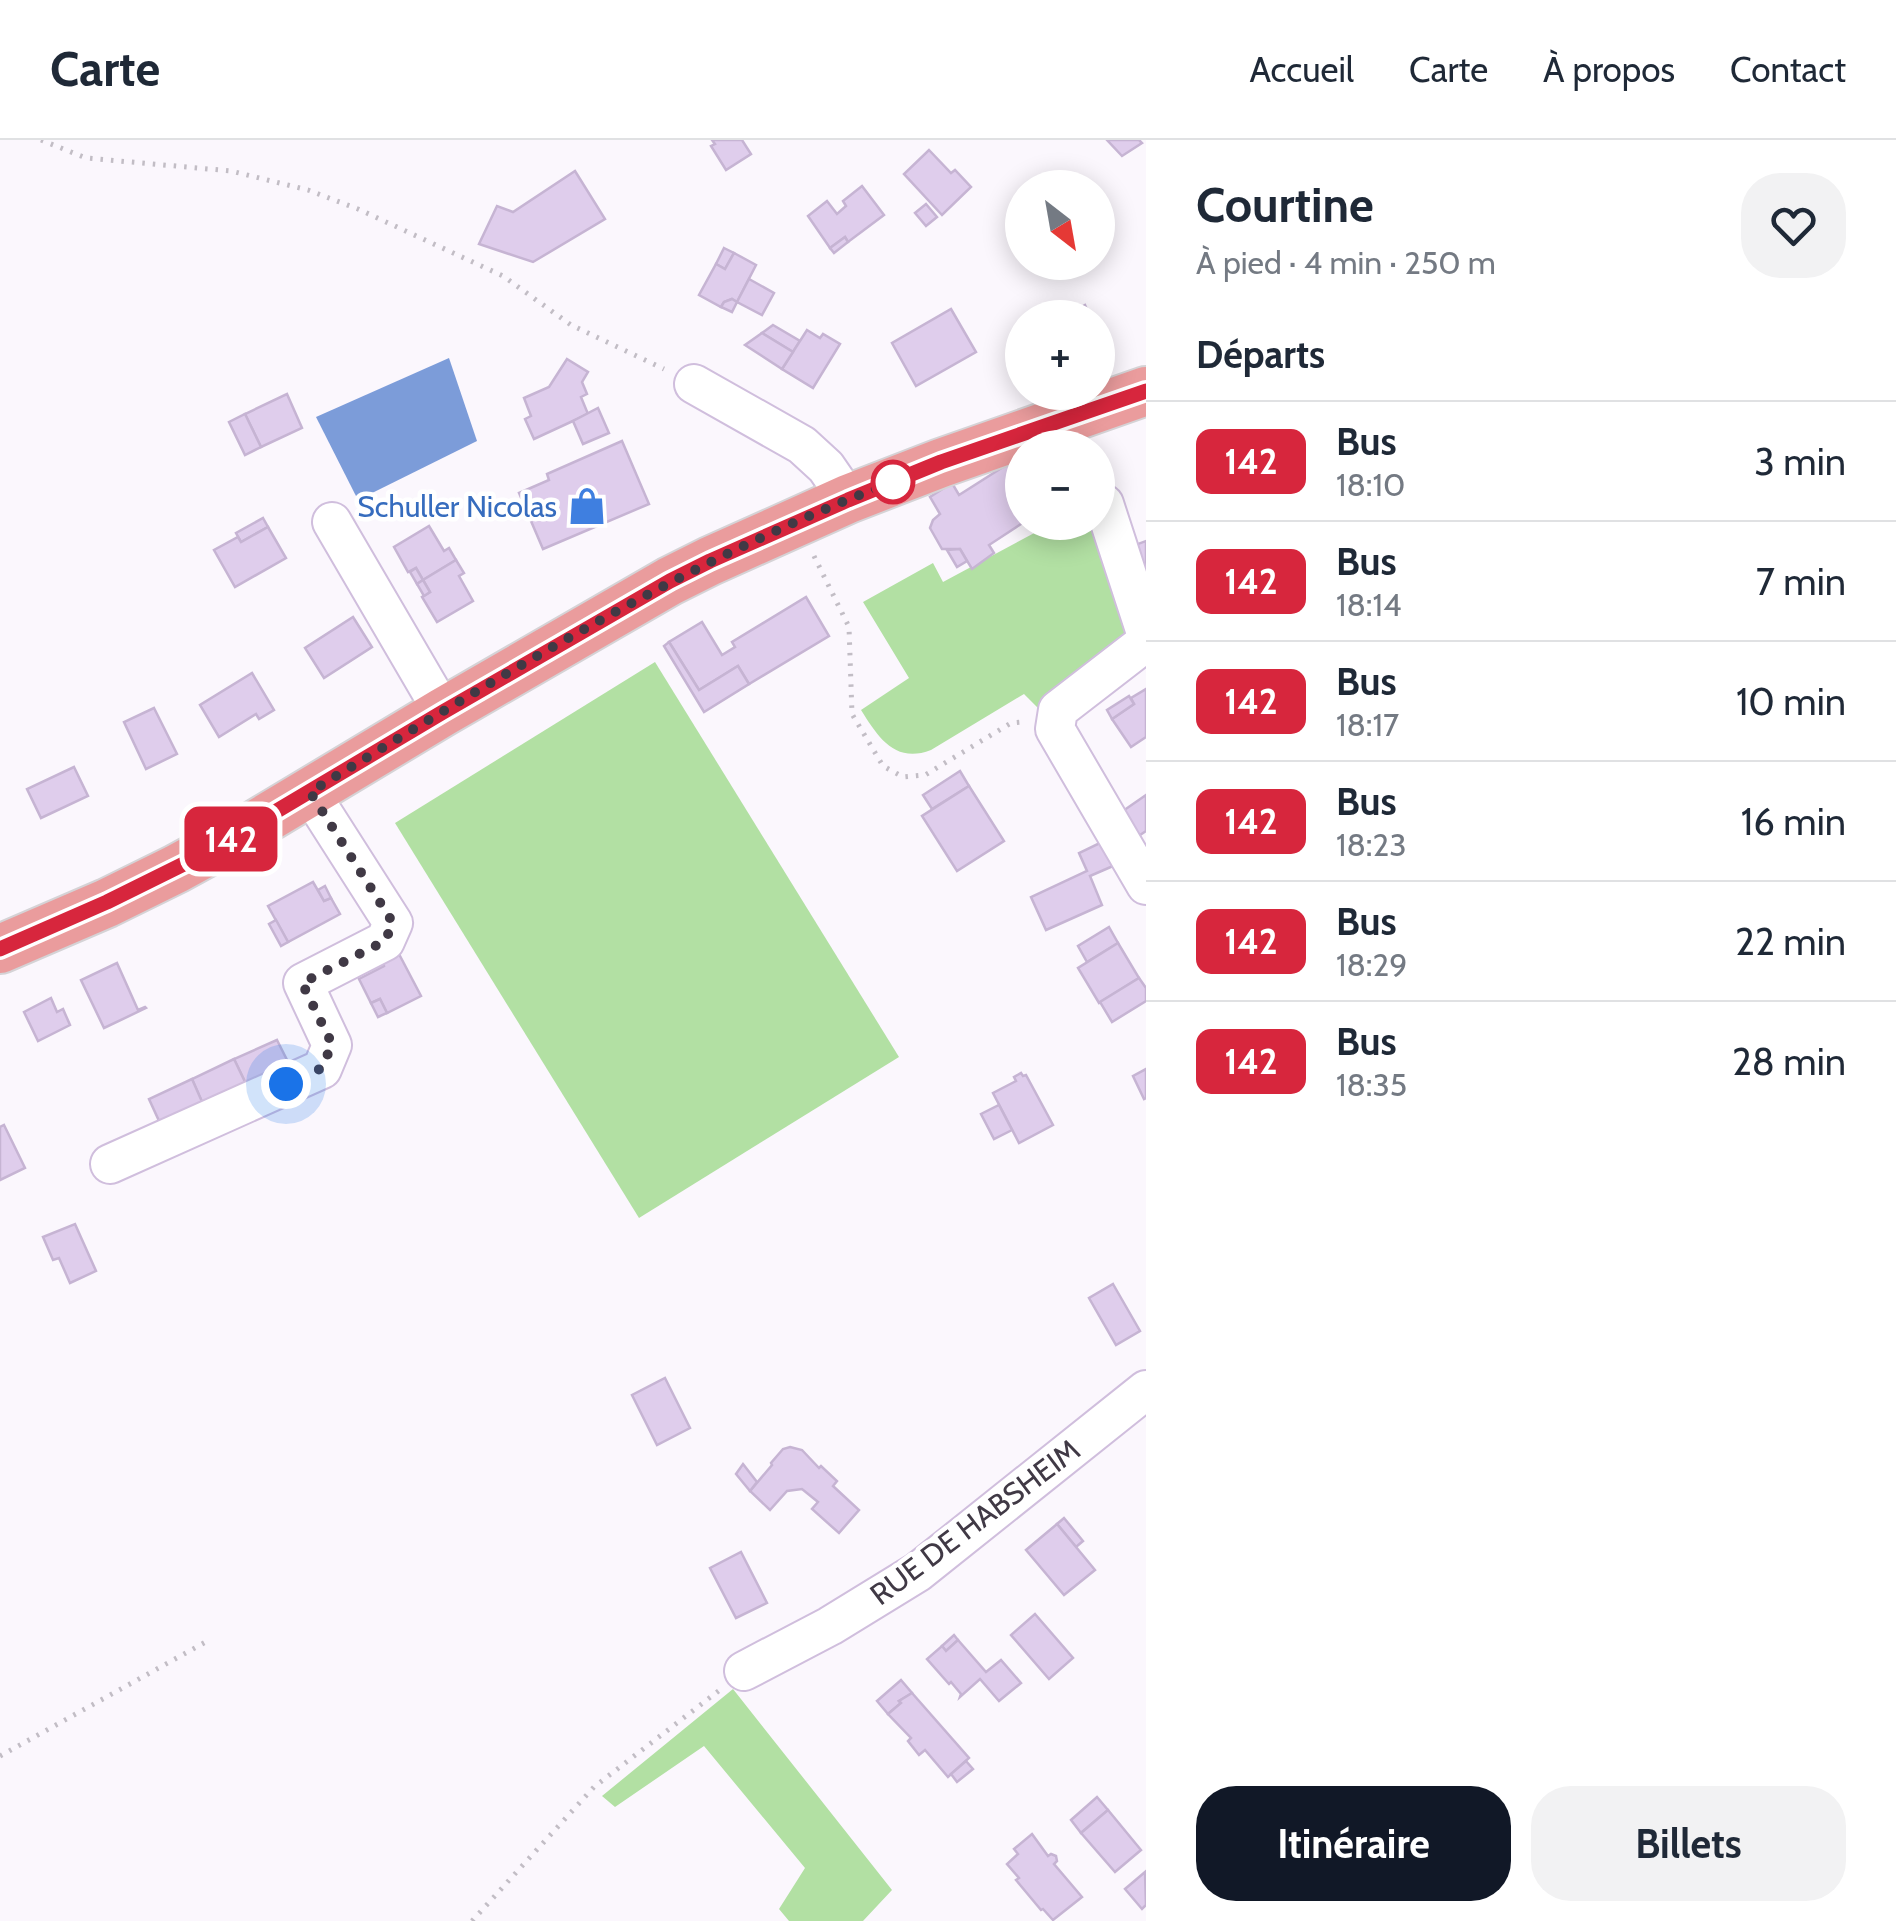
<!DOCTYPE html>
<html lang="fr">
<meta charset="utf-8">
<style>
:root{--surface:#fff;--page:#f2f2f3;--text:#1f2937;--muted:#747a83;--line:#e0e1e3;--accent:#111827}
body{margin:0;font-family:Cabin,sans-serif;background:var(--page);color:var(--text);height:100vh;display:flex;flex-direction:column;font-size:38px;white-space:nowrap}
*{box-sizing:border-box;margin:0}
p{font-size:32px;color:var(--muted)}
.icon{flex:none;width:55px;height:55px;fill:none;stroke:currentColor;stroke-width:2;stroke-linecap:round;stroke-linejoin:round}
.map{position:relative;flex:1;overflow:hidden}
.drawer{display:flex;flex-direction:column;background:var(--surface);width:750px}
.drawer>*{flex:none}
.badge{padding:0 20px;border-radius:15px;font-size:35px;line-height:65px}
.needle{width:65px;rotate:149deg}
.buttons{position:absolute;left:1005px;top:30px;display:grid;gap:20px}
.buttons a{display:grid;place-items:center;width:110px;height:110px;border-radius:50%;background:var(--surface);box-shadow:0 5px 25px #0003;font-size:50px}
.you{position:absolute;width:50px;height:50px;margin:-25px;border:8px solid #fff;border-radius:50%;background:#1a73e8;box-shadow:0 0 0 15px #1a73e833}
.map>.badge{position:absolute;translate:-50% -50%;box-shadow:0 0 0 5px #fff}
h2{padding:0 50px;font-size:38px;line-height:90px}
.round{display:grid;place-items:center;flex:none;width:105px;height:105px;border-radius:40px;background:var(--page)}
.summary{display:flex;align-items:center;justify-content:space-between;height:170px;padding:0 50px}
h1{font-size:48px;font-weight:700;line-height:75px}
.action{display:flex;gap:20px;margin-top:auto;padding:20px 50px}
.action a{flex:1;height:115px;border-radius:40px;background:var(--accent);color:#fff;font-size:40px;font-weight:700;line-height:115px;text-align:center}
.action a+a{background:var(--page);color:var(--text)}
ul{padding:0;list-style:none}
li{display:flex;align-items:center;gap:30px;height:120px;padding:0 50px;border-top:2px solid var(--line)}
li div{flex:1}
li b{display:block;font-size:38px}
li em{font-style:normal}
li .badge{min-width:110px;font-weight:700;text-align:center}
header{display:flex;align-items:center;gap:60px;box-sizing:border-box;height:140px;padding:0 50px;background:var(--surface);border-bottom:2px solid var(--line)}
header strong{font-size:48px}
nav{display:flex;gap:55px;margin-inline-start:auto;font-size:35px}
main{display:flex;flex:1;min-height:0}
.map>svg:first-child{display:block}
.green{fill:#b2e0a3}
.water{fill:#7c9cd9}
.building{fill:#dfcdec;stroke:#c6b4d3;stroke-width:2.5}
.lines{fill:none;stroke-linecap:round;stroke-linejoin:round}
.minor-casing{stroke:#d0bedd;stroke-width:42}
.major-casing{stroke:#d5d3d6;stroke-width:52}
.path{stroke:#c2bdc5;stroke-width:5;stroke-dasharray:2.5 8;stroke-linecap:butt}
.minor{stroke:#fff;stroke-width:38}
.major{stroke:#ea9c9d;stroke-width:48}
.line-casing{stroke:#fff;stroke-width:22}
.line{stroke:#d7263d;stroke-width:15}
.walk{stroke:#403945;stroke-width:10;stroke-dasharray:0 18}
.stop-dot{fill:#fff;stroke:#d7263d;stroke-width:5}
.labels{text-anchor:middle;dominant-baseline:central;stroke-width:9;stroke-linejoin:round;paint-order:stroke}
.shop-label{font-size:30px;fill:#366cbe;stroke:#fff;text-anchor:end}
.street-label{font-size:30px;fill:#403945;stroke:#fff}
</style>
<header>
<strong>Carte</strong>
<nav><a>Accueil</a><a>Carte</a><a>À propos</a><a>Contact</a></nav>
</header>
<main>
<div class="map">
<svg width="1146" height="1781" viewBox="0 0 1146 1781">
<rect width="100%" height="100%" fill="#fbf7fd"/>
<g class="green">
<path d="M1098,382L1138,488L1039,569L1024,554L931,610C895,624 878,597 861,570L909,538L863,462L933,423L943,442L1053,383Z"/>
<polygon points="655,522 899,917 639,1078 395,683"/>
<polygon points="733,1549 892,1750 863,1781 789,1781 779,1769 805,1728 704,1606 615,1667 602,1656"/>
</g>
<polygon class="water" points="449,218 477,301 358,360 316,277"/>
<g class="building">
<polygon points="712,0 742,0 751,14 726,30 711,6 715,4"/>
<polygon points="1107,0 1139,0 1142,3 1122,16"/>
<polygon points="929,10 951,33 955,30 971,47 942,75 904,34"/>
<polygon points="575,31 605,79 533,122 479,104 497,66 513,72"/>
<polygon points="862,46 884,75 848,102 845,97 830,108 808,76 827,61 837,74 846,66 843,61"/>
<polygon points="926,64 937,77 926,86 915,73"/>
<polygon points="845,97 848,102 834,113 830,108"/>
<polygon points="724,108 734,113 725,129 716,124"/>
<polygon points="734,113 756,125 737,162 732,159 724,162 721,167 699,155 716,124 725,129"/>
<polygon points="749,139 774,153 762,175 737,162"/>
<polygon points="732,159 737,162 732,172 721,167 724,162"/>
<polygon points="1085,165 1090,176 1087,178 1062,178"/>
<polygon points="951,169 976,212 916,246 892,203"/>
<polygon points="773,185 800,201 793,212 762,193"/>
<polygon points="1098,189 1107,208 1098,213"/>
<polygon points="807,190 820,198 823,194 840,204 813,248 782,229"/>
<polygon points="762,193 793,212 782,229 745,205"/>
<polygon points="567,219 588,232 582,242 587,254 581,257 588,274 534,299 525,279 531,276 524,258 549,247"/>
<polygon points="287,254 302,288 261,307 245,274"/>
<polygon points="598,268 609,293 583,304 573,281"/>
<polygon points="245,274 261,307 245,315 229,282"/>
<polygon points="622,301 649,364 543,409 519,353 549,340 547,334"/>
<polygon points="1022,315 1022,382 1024,382 989,405 994,413 972,429 960,409 942,409 930,388 933,380 940,374 930,357 952,343 959,355"/>
<polygon points="263,378 268,387 241,402 236,393"/>
<polygon points="429,386 444,411 449,408 456,420 423,440 416,428 408,432 394,407"/>
<polygon points="268,387 286,418 235,447 214,410 238,397 241,402"/>
<polygon points="1146,401 1146,434 1127,408"/>
<polygon points="960,409 967,421 957,427 947,410"/>
<polygon points="456,420 464,433 459,436 473,461 437,482 422,457 430,452 423,440"/>
<polygon points="416,428 423,440 417,444 410,432"/>
<polygon points="423,440 430,452 424,456 417,444"/>
<polygon points="806,457 829,496 749,544 738,526 699,550 669,502 702,482 722,515 735,507 732,502"/>
<polygon points="353,477 372,507 324,538 305,508"/>
<polygon points="669,502 699,550 738,526 749,544 704,572 664,506"/>
<polygon points="252,533 274,570 259,579 256,574 219,597 200,565"/>
<polygon points="1146,549 1146,597 1131,607 1112,579 1134,564 1131,558"/>
<polygon points="1129,556 1134,564 1112,579 1107,570"/>
<polygon points="154,568 177,614 146,629 124,582"/>
<polygon points="74,627 88,656 41,678 27,649"/>
<polygon points="960,631 969,646 932,669 923,655"/>
<polygon points="969,646 1004,701 957,731 922,676"/>
<polygon points="1146,655 1146,691 1137,697 1120,673"/>
<polygon points="1102,702 1113,726 1090,736 1102,765 1046,790 1031,757 1087,731 1079,713"/>
<polygon points="313,742 324,761 331,758 340,774 288,802 268,766"/>
<polygon points="325,746 331,758 324,761 318,750"/>
<polygon points="276,780 288,802 281,806 269,784"/>
<polygon points="1109,787 1118,803 1087,822 1078,806"/>
<polygon points="1118,803 1139,838 1099,863 1078,828"/>
<polygon points="399,814 421,856 387,873 380,859 371,863 359,839 384,826 383,822"/>
<polygon points="117,823 138,870 145,867 146,868 104,888 81,840"/>
<polygon points="1139,838 1146,848 1146,861 1112,882 1100,862"/>
<polygon points="51,858 57,872 63,869 70,885 38,901 24,872"/>
<polygon points="380,859 387,873 378,877 371,863"/>
<polygon points="277,900 289,924 246,944 234,919"/>
<polygon points="234,919 246,944 203,964 192,939"/>
<polygon points="1146,929 1146,958 1144,959 1133,936"/>
<polygon points="1021,933 1023,936 1026,935 1053,985 1019,1003 993,953 1016,941 1014,937"/>
<polygon points="192,939 203,964 160,983 149,959"/>
<polygon points="999,965 1012,990 994,999 981,974"/>
<polygon points="4,985 25,1028 0,1040 0,987"/>
<polygon points="75,1084 96,1131 70,1143 59,1118 53,1120 43,1097"/>
<polygon points="1113,1144 1140,1191 1116,1205 1089,1158"/>
<polygon points="665,1238 690,1288 657,1305 632,1255"/>
<polygon points="790,1307 802,1310 819,1328 821,1326 837,1341 833,1346 859,1370 839,1393 812,1369 818,1362 802,1349 787,1351 770,1370 750,1351 772,1325 771,1323 783,1309"/>
<polygon points="743,1324 757,1342 750,1351 736,1334"/>
<polygon points="1064,1378 1083,1401 1076,1407 1057,1384"/>
<polygon points="1057,1384 1095,1430 1064,1455 1026,1410"/>
<polygon points="741,1412 767,1463 736,1478 710,1428"/>
<polygon points="1035,1474 1073,1518 1049,1539 1011,1495"/>
<polygon points="954,1495 958,1500 946,1511 942,1506"/>
<polygon points="958,1500 986,1532 1001,1520 1021,1543 999,1561 980,1539 960,1557 961,1554 951,1542 949,1544 927,1519 942,1506 946,1511"/>
<polygon points="901,1540 912,1553 899,1561 901,1563 888,1574 877,1561"/>
<polygon points="912,1553 969,1618 948,1637 925,1610 919,1615 908,1601 911,1598 888,1574 901,1563 899,1561"/>
<polygon points="966,1621 973,1629 957,1642 951,1634"/>
<polygon points="1097,1657 1108,1670 1081,1693 1071,1680"/>
<polygon points="1108,1670 1141,1710 1115,1732 1081,1693"/>
<polygon points="1032,1694 1048,1716 1051,1714 1056,1716 1057,1721 1054,1724 1082,1757 1053,1780 1043,1769 1041,1770 1016,1740 1019,1738 1007,1724 1018,1714 1014,1709"/>
<polygon points="1145,1732 1146,1765 1142,1769 1125,1749"/>
</g>
<g class="lines">
<g class="minor-casing">
<g id="minor">
<polyline points="694,244 802,305 826,327 848,359"/>
<polyline points="1104,364 1146,493"/>
<polyline points="332,382 443,572"/>
<polyline points="1146,502 1058,570 1055,589 1146,745"/>
<polyline points="110,1024 322,929 332,905 303,843 385,801 393,783 310,653"/>
<polyline points="744,1531 830,1486 918,1432 1146,1250"/>
</g>
</g>
<g class="major-casing">
<polyline id="major" points="0,809 107,763 176,729 240,694 443,572 670,441 710,421 848,359 941,323 1146,251"/>
</g>
<g class="path">
<polyline points="41,0 86,18 231,31 308,50 358,69 503,136 571,185 664,229"/>
<polyline points="814,416 849,487 852,574 883,626 903,637 925,635 1011,583 1023,582"/>
<polyline points="0,1616 211,1499"/>
<polyline points="472,1781 594,1647 721,1549"/>
</g>
<use href="#minor" class="minor"/>
<use href="#major" class="major"/>
</g>
<g class="lines">
<g class="line-casing">
<polyline id="line" points="0,809 107,762 208,712 443,572 670,441 710,421 848,360 941,322 1146,251"/>
</g>
<use href="#line" class="line"/>
<path class="walk" d="M286,944L322,928L332,904L302,843L385,801L393,783L310,652C496,539 688,419 893,342"/>
</g>
<defs>
<g id="shop-bare" transform="scale(3)"><path d="M-5-2.5h2.3a2.7 3.5 0 0 1 5.4 0H5L5.5 6h-11ZM-1.5-2.5h3a1.5 2.3 0 0 0-3 0Z" fill="#3f7fe0" stroke="#fff" stroke-width="2.5" paint-order="stroke"/></g>
</defs>
<g fill-rule="evenodd">
<use href="#shop-bare" x="587" y="366"/>
</g>
<circle class="stop-dot" cx="893" cy="342" r="20"/>
<g class="labels">
<g class="shop-label">
<text x="557" y="366">Schuller Nicolas</text>
</g>
<g class="street-label">
<text transform="translate(975 1382) rotate(-37)">RUE DE HABSHEIM</text>
</g>
</g>
</svg>
<div class="buttons">
<a><svg class="needle" viewBox="-14 -14 28 28"><path d="M0-13l5 13h-10z" fill="#e53935"/><path d="M0 13l5-13h-10z" fill="#747a83"/></svg></a>
<a>+</a>
<a>−</a>
</div>
<div class="you" style="left:286px;top:944px"></div>
<b class="badge" style="left:231px;top:699px;background:#d7263d;color:#fff">142</b>
</div>
<section class="drawer">
<div class="summary"><div><h1>Courtine</h1><p>À pied · 4 min · 250 m</p></div><a class="round"><svg class="icon" aria-label="heart" viewBox="0 0 24 24"><path d="M12 20l-8-8c-3-5 5-10 8-4 3-6 11-1 8 4z"/></svg></a></div>
<h2>Départs</h2>
<ul>
<li><span class="badge" style="background:#d7263d;color:#fff">142</span><div><b>Bus</b><p>18:10</p></div><em>3 min</em></li>
<li><span class="badge" style="background:#d7263d;color:#fff">142</span><div><b>Bus</b><p>18:14</p></div><em>7 min</em></li>
<li><span class="badge" style="background:#d7263d;color:#fff">142</span><div><b>Bus</b><p>18:17</p></div><em>10 min</em></li>
<li><span class="badge" style="background:#d7263d;color:#fff">142</span><div><b>Bus</b><p>18:23</p></div><em>16 min</em></li>
<li><span class="badge" style="background:#d7263d;color:#fff">142</span><div><b>Bus</b><p>18:29</p></div><em>22 min</em></li>
<li><span class="badge" style="background:#d7263d;color:#fff">142</span><div><b>Bus</b><p>18:35</p></div><em>28 min</em></li>
</ul>
<div class="action"><a>Itinéraire</a><a>Billets</a></div>
</section>
</main>
